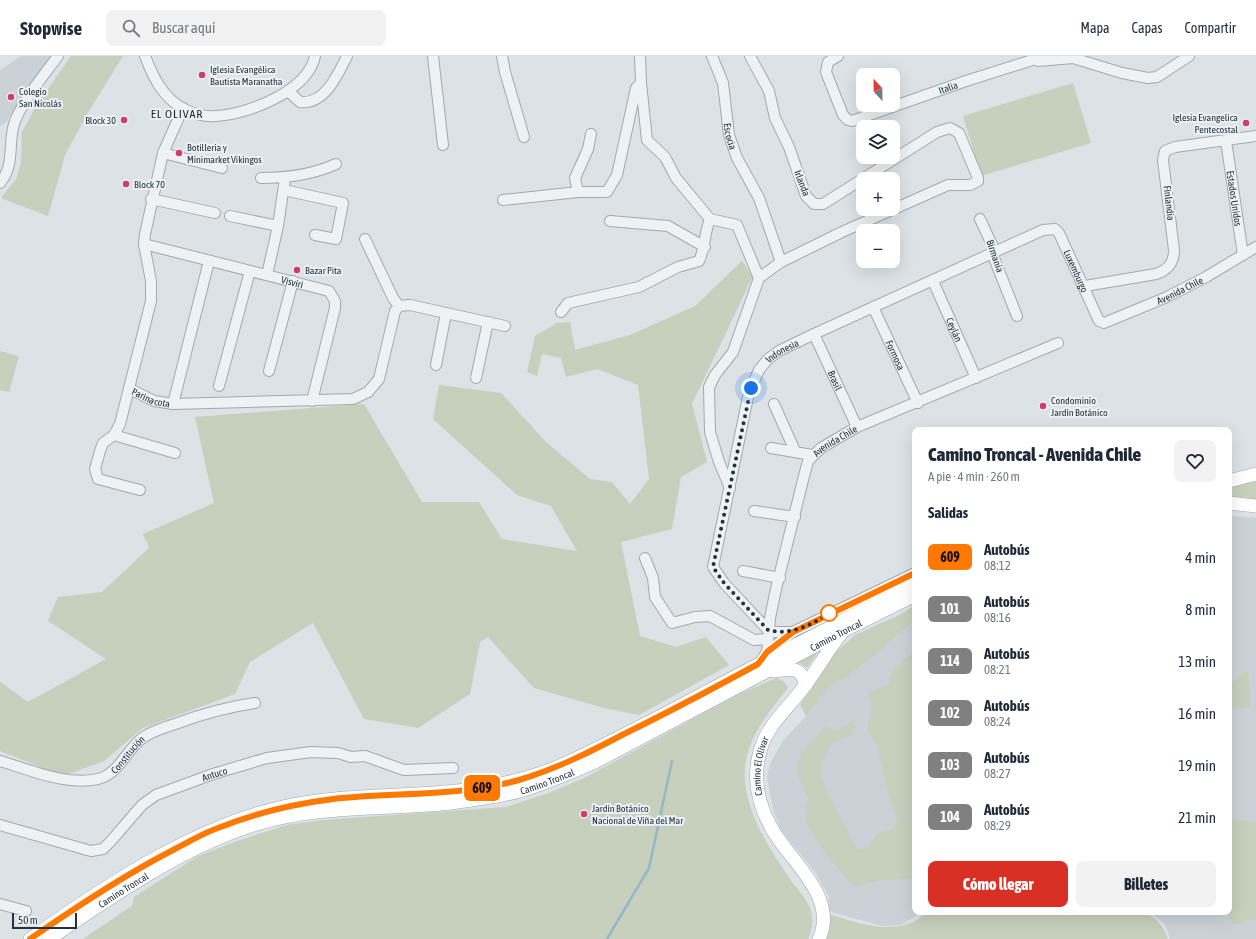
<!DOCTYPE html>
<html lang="es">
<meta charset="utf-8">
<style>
:root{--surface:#fff;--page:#f2f2f3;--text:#1f2937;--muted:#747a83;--line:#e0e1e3;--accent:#d93025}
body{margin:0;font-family:"Asap Condensed",sans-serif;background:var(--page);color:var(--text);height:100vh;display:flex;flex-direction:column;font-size:15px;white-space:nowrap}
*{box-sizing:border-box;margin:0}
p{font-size:13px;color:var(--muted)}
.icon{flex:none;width:22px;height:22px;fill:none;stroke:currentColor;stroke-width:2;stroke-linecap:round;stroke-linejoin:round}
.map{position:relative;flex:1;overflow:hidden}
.sheet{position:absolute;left:912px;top:371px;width:320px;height:488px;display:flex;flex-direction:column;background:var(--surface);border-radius:8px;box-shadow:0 4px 16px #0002}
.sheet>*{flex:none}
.badge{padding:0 8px;border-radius:6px;font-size:14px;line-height:26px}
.needle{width:26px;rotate:338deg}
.buttons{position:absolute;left:856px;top:12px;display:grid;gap:8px}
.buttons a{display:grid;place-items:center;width:44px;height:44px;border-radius:8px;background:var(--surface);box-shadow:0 4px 16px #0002;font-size:20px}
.scale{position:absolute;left:12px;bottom:10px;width:65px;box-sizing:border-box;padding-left:4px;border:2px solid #25323d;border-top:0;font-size:11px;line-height:14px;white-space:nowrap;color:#25323d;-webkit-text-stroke:3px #ebf1f4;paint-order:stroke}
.you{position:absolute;width:20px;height:20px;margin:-10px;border:3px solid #fff;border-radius:50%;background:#1a73e8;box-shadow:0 0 0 6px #1a73e833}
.map>.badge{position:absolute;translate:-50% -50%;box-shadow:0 0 0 2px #fff}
h2{padding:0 16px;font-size:15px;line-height:36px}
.round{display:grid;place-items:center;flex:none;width:42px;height:42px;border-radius:8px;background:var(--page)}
.headline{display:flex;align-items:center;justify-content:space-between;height:68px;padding:0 16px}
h1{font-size:19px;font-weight:800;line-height:30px}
.button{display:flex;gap:8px;margin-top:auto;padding:8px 16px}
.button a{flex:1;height:46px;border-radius:8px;background:var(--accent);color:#fff;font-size:16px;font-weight:800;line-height:46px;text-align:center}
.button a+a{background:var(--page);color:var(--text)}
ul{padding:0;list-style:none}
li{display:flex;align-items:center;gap:12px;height:52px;padding:0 16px}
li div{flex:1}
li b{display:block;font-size:15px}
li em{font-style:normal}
li .badge{min-width:44px;font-weight:700;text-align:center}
header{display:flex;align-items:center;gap:24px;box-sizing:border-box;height:56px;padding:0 20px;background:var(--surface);border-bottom:1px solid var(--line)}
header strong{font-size:19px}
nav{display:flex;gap:22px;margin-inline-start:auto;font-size:14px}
.search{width:280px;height:36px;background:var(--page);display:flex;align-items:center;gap:10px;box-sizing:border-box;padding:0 14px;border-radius:8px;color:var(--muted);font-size:15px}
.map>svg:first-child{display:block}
.built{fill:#cad2d8}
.green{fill:#c6d0bd}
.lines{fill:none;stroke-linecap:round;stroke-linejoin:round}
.stream{stroke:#95b8c7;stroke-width:2.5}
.minor-casing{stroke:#a1aab0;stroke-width:12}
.major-casing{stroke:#9ba9b2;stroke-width:14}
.minor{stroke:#eef2f5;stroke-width:10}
.major{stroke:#fff;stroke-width:13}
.line-casing{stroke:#fff;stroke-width:9}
.line{stroke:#ff7800;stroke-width:6}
.walk{stroke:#25323d;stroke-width:4;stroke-dasharray:0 7.2}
.poi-dot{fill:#cf3d70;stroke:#ebf1f4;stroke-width:1.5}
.stop-dot{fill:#fff;stroke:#ff7800;stroke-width:2}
.labels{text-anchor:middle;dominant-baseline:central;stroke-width:4;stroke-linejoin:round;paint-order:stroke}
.poi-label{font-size:10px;fill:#25323d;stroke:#ebf1f4;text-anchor:start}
.street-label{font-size:10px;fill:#25323d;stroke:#ebf1f4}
.quarter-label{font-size:12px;letter-spacing:1px;fill:#18232d;stroke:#ebf1f4}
</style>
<header>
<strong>Stopwise</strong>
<div class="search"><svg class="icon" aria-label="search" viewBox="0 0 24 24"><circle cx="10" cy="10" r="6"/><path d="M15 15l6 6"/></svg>Buscar aquí</div>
<nav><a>Mapa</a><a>Capas</a><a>Compartir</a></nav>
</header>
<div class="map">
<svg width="1256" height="883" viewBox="0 0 1256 883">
<rect width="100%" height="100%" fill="#dce2e6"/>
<g class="built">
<polygon points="21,0 51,0 5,67 0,70 0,14"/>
<polygon points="1229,460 1256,462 1256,883 1170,883 1165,868 1150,856 1229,856"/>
<polygon points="915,564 915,856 922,856 901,869 882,870 828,855 829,841 815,816 781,774 773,753 767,721 770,708 782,686 806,660 826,634 847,621 878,597"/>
</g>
<g class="green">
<polygon points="71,0 123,0 89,55 65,99 48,160 1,142 16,123 21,107 22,76 36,50"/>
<polygon points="1073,27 1091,87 981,120 963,60"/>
<polygon points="742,205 753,220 692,348 707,406 681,421 672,473 621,486 640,580 676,591 706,581 729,609 639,659 604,652 534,632 488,581 480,586 470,638 418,672 364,663 313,567 250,606 235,638 143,672 104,705 63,720 0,695 0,626 28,646 106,603 48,565 58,541 102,536 149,492 143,478 214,447 195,361 364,348 422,446 479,446 502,483 577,495 551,450 517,439 433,363 439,329 501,337 546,386 590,423 612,426 630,448 649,423 638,329 597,313 566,321 561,302 542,298 537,320 527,316 535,280 557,267 570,266 575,294 630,279 695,250"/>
<polygon points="0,295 19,300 9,336 0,334"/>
<polygon points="1256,425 1256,445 1229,441 1229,431"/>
<polygon points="915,549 915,564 878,597 847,621 826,634 806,660 800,649 834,598 855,579 901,558"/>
<polygon points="820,593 807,612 798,606"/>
<path d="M915,596V823L880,824L854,831C841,816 814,785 807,767C804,760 806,749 809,743L796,715L800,700L825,670C835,676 843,673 851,665L856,670L850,680L832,687L822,706L821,719L826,735L857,793L868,792L877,778L894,772L897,763L889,741L877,688L867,673L872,649L868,637L889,628C889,613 903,604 915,596Z"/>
<polygon points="1244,615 1249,616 1250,652 1229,652 1229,628 1238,622"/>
<path d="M776,622L785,626L788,632C772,652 753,675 747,700C736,743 767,789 790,823C795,831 804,839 808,848C814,859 813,872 808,883H83L132,850L134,841L198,800L237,785L287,769L322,764L506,751L549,737L586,721L737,639Z"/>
<polygon points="1229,763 1256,766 1256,863 1234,869 1225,856 1229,856"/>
<path d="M927,856H1143C1156,861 1163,870 1168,883H824L828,858C860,867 899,883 927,856Z"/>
</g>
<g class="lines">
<polyline class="stream" points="607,883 649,812 672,705"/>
<g class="minor-casing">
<g id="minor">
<path d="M145,0C153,21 163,42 184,53C194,58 205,61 216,60C249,58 308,35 315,0"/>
<polyline points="433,0 443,89"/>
<polyline points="502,0 505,16 524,81"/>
<polyline points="640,0 641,27"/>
<path id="s1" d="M712,0L723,27L729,79L737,102L759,142L781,206"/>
<path id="s2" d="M838,0L828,6L826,16L843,59L848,64L852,65L966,25L1045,0"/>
<polyline points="1038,5 1073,2 1122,17 1148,22 1157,21 1189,0"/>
<path d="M288,35L300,46C325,49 338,18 347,0"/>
<path id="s3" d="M1226,85L1243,199"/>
<polyline points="163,97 222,112"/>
<path d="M261,122C288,122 312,119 336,108"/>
<path d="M0,127C16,108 7,86 15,65C24,43 44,19 58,0"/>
<polyline points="284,134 343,147 336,183 315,179"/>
<polyline points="578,136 575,122 588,93 591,78"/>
<polyline points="151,143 215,157"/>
<path d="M503,144L578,136H607L617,119L636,32L641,27L647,84L665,101L676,122L710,163C704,178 706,189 699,205L678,211L639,231L568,247L561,256"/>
<polyline points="230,160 278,170"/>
<polyline points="710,163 737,169 759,222"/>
<polyline points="980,163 993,191 992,197 1017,260"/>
<polyline points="610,165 668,170 705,191"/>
<polyline points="365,183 393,242 399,250"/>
<path id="s4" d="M144,188L329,235L335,245V252L312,345"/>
<polyline points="267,219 278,170 285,122"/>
<path id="s5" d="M933,225L976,322"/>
<path d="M1085,230L1156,218C1168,214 1174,207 1174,194L1163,104L1165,95L1175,91L1256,80"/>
<path id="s6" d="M873,251L918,347"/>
<path id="s7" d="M814,278L857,371"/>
<polyline points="436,309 446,257"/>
<polyline points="269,315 293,225"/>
<polyline points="476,322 488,266"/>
<polyline points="219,330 250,215"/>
<path id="s8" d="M130,333L154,345L173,348L353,343L368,336L379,323L395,255L399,250L410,249L505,270"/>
<polyline points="173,348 209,205"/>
<polyline points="774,348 795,395"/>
<polyline points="114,379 175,397"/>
<polyline points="771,392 812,399"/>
<polyline points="730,432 719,406 710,376 709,331 715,319 733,296 759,222 781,206 842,176 948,129 970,129 978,125 978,122 959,77 950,72 937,76 823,148 814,148 806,140 789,91 775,62 769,35 750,0"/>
<polyline points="140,434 98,423 95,413 100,395 103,387 114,379 120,368 151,245 151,225 144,188 145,178 163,97 183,52"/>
<polyline points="754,455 795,461"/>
<polyline points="645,502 653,522 655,541 672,567 695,561 710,560 754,584 767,583"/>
<polyline points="743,515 780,522"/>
<path id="s9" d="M768,574L724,527L713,511L748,341L755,323L759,314L768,303L779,295L814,278L1043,174L1055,173L1059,177L1099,265L1104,267L1167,241L1206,221L1256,191"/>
<polyline points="768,574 775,576 793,576"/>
<polyline points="767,596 793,576 915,517"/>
<path id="s10" d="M759,608L767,596L770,562L776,533L804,420L808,405L821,392L857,371L1058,287"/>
<path id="s11" d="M0,705C31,714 66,730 98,723C118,718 125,697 140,684C149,676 163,672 175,668C202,658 226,651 255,647"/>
<path id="s12" d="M0,769L91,795L103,793L111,785L142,749L156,739L213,718L267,702L311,696L338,697L351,701L365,700L404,714L453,712"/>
<polyline points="0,848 26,855"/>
</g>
</g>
<g class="major-casing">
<g id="major">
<polyline points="1229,425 1256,418"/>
<polyline points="1229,447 1256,450"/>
<path d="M773,615C791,613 800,609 806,629"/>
<path d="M30,883C105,830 196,769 287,750C343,738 400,741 457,735C486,732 514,726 542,717C565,709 587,697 608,687C637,672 666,658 695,642C768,603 841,565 915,529"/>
<path id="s13" d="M49,883C109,842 186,789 257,768C320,749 386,754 451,747C474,744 498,741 520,735C545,728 569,717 593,707L843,575L915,539"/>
<path id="s14" d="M819,883C839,840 788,804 771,771C757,746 752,720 761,692C769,666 791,650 806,628C818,612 828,594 841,578"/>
</g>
</g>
<use href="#minor" class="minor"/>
<use href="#major" class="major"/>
</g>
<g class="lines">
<g class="line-casing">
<path id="line" d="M30,883C76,851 124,819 175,793C189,786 203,777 218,772C255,757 293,748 333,743C395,736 458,741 519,724C556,713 590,696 624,678C669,656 714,632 758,608L767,596L793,576L915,517"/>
</g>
<use href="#line" class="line"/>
<path class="walk" d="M751,332L713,511L724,527L768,574C790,580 812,569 829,557"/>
</g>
<g class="poi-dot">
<circle cx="202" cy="19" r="4"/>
<circle cx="11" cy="41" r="4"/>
<circle cx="124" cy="64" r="4"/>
<circle cx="1246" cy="67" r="4"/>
<circle cx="179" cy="97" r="4"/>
<circle cx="126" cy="128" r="4"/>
<circle cx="297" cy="214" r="4"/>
<circle cx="1043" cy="350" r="4"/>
<circle cx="584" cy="758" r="4"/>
</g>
<circle class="stop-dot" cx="829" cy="557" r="8"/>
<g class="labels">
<g class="poi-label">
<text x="210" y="13">Iglesia Evangélica<tspan x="210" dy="12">Bautista Maranatha</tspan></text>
<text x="19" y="35">Colegio<tspan x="19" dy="12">San Nicolás</tspan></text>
<text x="1238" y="61" text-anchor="end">Iglesia Evangelica<tspan x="1238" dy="12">Pentecostal</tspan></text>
<text x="116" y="64" text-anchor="end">Block 30</text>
<text x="187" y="91">Botilleria y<tspan x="187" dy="12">Minimarket Vikingos</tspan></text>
<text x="134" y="128">Block 70</text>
<text x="305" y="214">Bazar Pita</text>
<text x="1051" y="344">Condominio<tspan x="1051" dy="12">Jardín Botánico</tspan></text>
<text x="592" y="752">Jardín Botánico<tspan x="592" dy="12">Nacional de Viña del Mar</tspan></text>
</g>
<g class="street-label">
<text stroke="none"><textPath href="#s2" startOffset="181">Italia</textPath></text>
<text stroke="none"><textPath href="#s1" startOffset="83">Escocia</textPath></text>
<text transform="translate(802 127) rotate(69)">Irlanda</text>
<text stroke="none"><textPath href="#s3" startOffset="58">Estados Unidos</textPath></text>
<text transform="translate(1169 147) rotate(83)">Finlandia</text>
<text transform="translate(995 200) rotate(71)">Birmania</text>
<text stroke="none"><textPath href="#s9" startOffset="664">Luxemburgo</textPath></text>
<text stroke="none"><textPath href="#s4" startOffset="153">Visviri</textPath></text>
<text stroke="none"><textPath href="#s9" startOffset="807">Avenida Chile</textPath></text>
<text stroke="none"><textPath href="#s5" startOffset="53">Ceylán</textPath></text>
<text stroke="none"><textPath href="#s9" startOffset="317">Indonesia</textPath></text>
<text stroke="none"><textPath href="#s6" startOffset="53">Formosa</textPath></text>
<text stroke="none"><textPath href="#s7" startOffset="51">Brasil</textPath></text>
<text stroke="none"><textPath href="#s8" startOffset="23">Parinacota</textPath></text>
<text stroke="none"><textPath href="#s10" startOffset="244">Avenida Chile</textPath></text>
<text stroke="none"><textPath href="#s13" startOffset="857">Camino Troncal</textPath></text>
<text stroke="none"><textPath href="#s11" startOffset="140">Constitución</textPath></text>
<text stroke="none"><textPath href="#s14" startOffset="192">Camino El Olivar</textPath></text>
<text stroke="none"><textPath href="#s12" startOffset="245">Antuco</textPath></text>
<text stroke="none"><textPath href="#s13" startOffset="533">Camino Troncal</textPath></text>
<text stroke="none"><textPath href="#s13" startOffset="89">Camino Troncal</textPath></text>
</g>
<g class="quarter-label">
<text x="177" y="58">EL OLIVAR</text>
</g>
</g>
</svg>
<div class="buttons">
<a><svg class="needle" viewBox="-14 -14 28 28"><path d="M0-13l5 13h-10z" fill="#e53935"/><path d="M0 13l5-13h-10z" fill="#747a83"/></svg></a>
<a><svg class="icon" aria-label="layers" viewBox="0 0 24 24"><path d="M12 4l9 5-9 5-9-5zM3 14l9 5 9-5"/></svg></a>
<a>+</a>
<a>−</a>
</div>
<div class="scale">50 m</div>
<div class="you" style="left:751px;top:332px"></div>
<b class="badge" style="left:482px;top:732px;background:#ff7800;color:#111">609</b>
<section class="sheet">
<div class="headline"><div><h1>Camino Troncal - Avenida Chile</h1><p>A pie · 4 min · 260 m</p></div><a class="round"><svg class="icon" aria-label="heart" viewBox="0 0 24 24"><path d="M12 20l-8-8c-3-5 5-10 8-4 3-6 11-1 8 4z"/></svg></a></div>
<h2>Salidas</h2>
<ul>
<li><span class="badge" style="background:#ff7800;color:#111">609</span><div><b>Autobús</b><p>08:12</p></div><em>4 min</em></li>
<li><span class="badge" style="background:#808080;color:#fff">101</span><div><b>Autobús</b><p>08:16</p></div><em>8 min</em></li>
<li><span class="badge" style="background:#808080;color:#fff">114</span><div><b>Autobús</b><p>08:21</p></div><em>13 min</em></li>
<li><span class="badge" style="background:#808080;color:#fff">102</span><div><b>Autobús</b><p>08:24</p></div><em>16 min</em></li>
<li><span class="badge" style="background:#808080;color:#fff">103</span><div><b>Autobús</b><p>08:27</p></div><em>19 min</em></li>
<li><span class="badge" style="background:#808080;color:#fff">104</span><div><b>Autobús</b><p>08:29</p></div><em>21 min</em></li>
</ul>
<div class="button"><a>Cómo llegar</a><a>Billetes</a></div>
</section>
</div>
